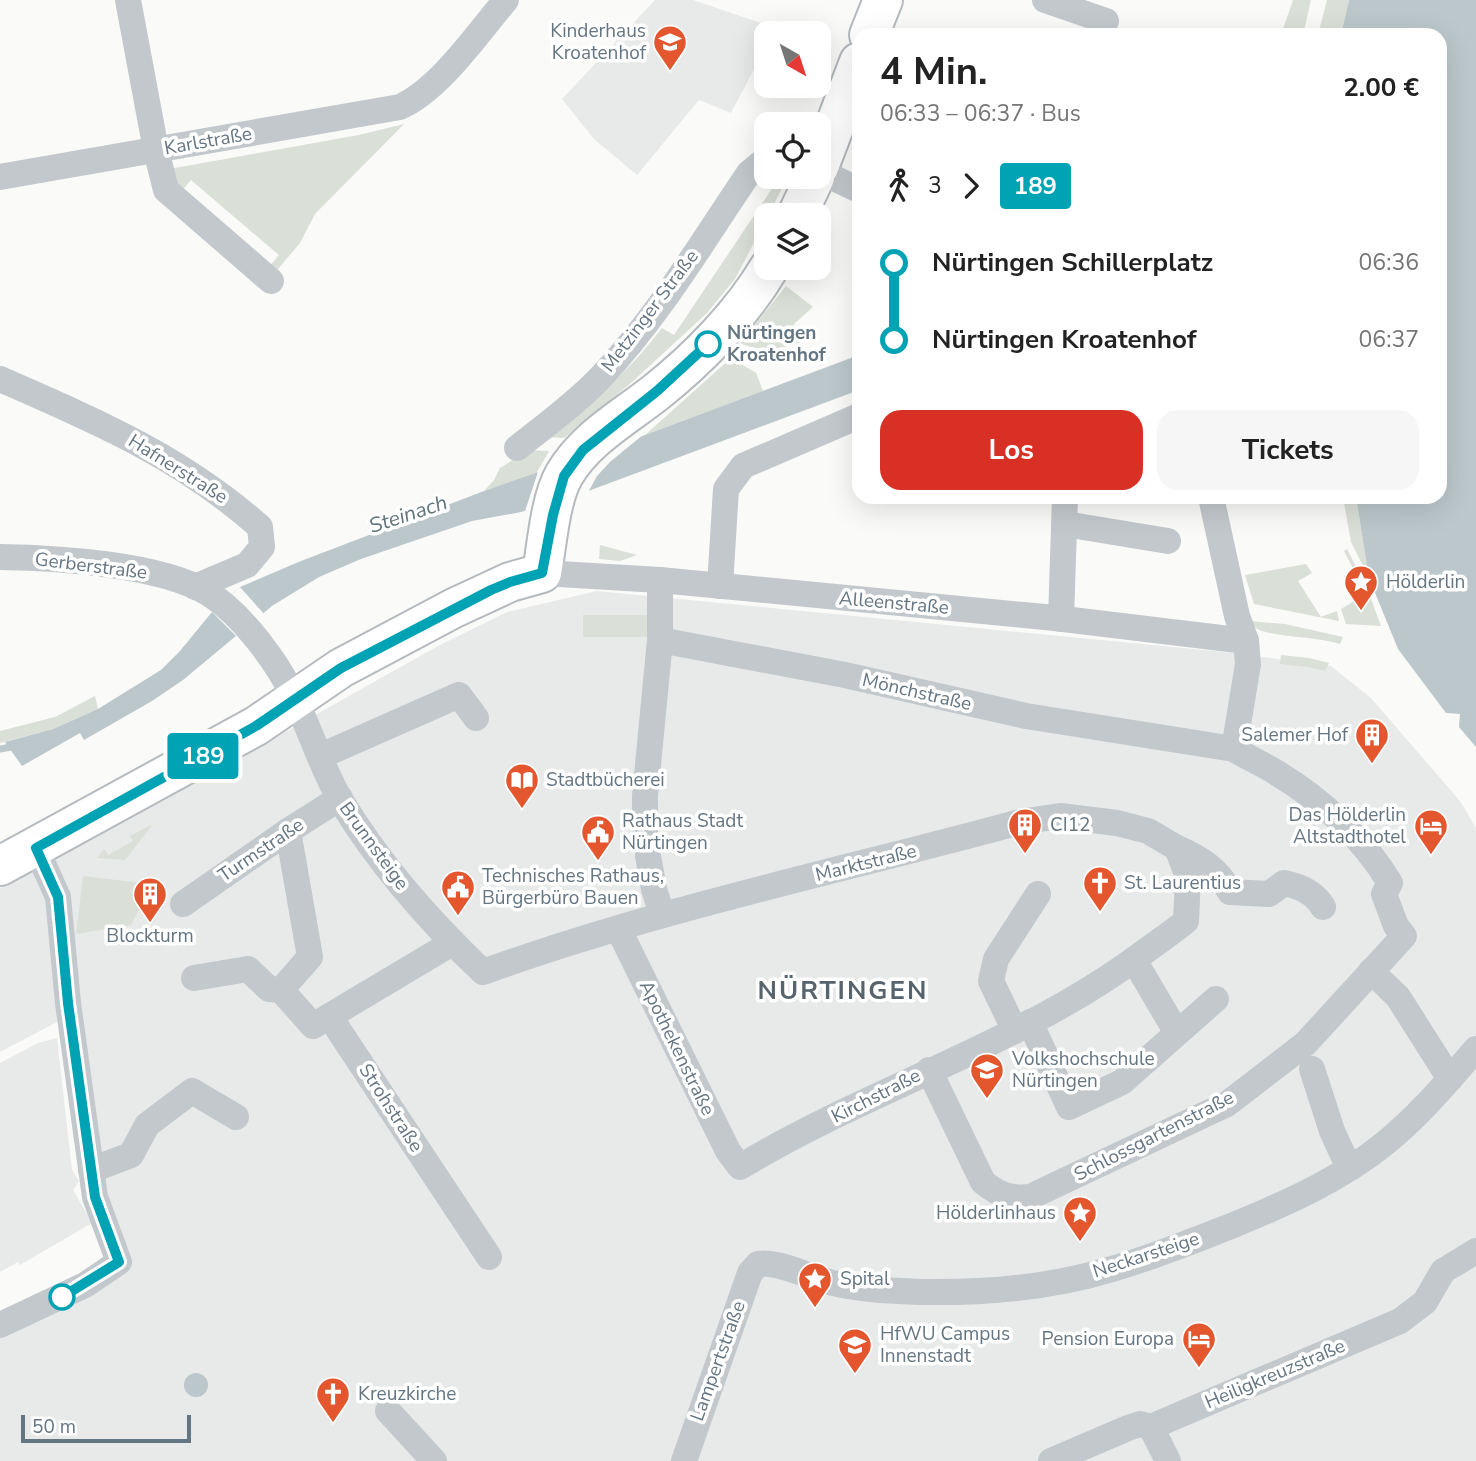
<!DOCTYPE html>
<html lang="de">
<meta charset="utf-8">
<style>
:root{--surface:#fff;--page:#f6f6f6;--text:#222;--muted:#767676;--accent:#d93025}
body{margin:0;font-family:"Nunito Sans",sans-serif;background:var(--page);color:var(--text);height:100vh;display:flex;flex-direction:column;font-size:26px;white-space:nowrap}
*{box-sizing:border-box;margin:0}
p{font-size:23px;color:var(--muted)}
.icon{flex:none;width:38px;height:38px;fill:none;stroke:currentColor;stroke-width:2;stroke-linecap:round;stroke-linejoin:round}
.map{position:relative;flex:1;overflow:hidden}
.drawer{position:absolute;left:852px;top:28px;width:595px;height:476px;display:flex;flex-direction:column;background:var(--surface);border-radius:21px;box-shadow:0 7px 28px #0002}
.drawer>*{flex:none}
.badge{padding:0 14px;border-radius:5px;font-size:24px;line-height:46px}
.needle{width:46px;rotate:141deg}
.tools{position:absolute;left:754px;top:21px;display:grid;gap:14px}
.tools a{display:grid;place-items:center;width:77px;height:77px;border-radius:14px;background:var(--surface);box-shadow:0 7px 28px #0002;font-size:35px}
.scale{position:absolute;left:21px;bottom:18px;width:170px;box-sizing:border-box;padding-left:7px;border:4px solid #657683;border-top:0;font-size:19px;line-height:24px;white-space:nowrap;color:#657683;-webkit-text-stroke:5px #fff;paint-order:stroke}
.map>.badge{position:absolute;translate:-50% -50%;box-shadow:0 0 0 4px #fff}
.legs{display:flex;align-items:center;gap:10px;height:77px;padding:0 28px;font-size:23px}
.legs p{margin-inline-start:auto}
.overview{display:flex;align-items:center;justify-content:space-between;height:119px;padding:0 28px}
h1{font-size:38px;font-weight:700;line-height:52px}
.action{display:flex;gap:14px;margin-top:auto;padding:14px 28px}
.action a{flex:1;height:80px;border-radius:21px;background:var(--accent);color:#fff;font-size:28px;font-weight:700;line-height:80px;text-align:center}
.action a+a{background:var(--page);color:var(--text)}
ul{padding:0 28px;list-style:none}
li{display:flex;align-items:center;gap:24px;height:77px;font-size:26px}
li i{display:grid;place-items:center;width:10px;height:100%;margin:0 9px;background:currentColor}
li i::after{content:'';width:18px;height:18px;margin:-9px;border:5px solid;border-radius:50%;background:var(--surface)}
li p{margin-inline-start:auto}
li:first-child i{background:linear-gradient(#0000 50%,currentColor 0)}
li:last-child i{background:linear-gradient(currentColor 50%,#0000 0)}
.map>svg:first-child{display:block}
.built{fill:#e8e9e9}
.green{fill:#dadfd7}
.water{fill:#bbc7cb}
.pier{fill:#fafaf8}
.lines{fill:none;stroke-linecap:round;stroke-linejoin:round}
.stream{stroke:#bbc7cb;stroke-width:7}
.primary-casing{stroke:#b5babe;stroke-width:42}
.street{stroke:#c3c8cc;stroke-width:26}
.primary{stroke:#fff;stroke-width:38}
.line-1-casing{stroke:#fff;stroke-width:16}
.line-1{stroke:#00a3b4;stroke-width:10}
.stop-1-dot{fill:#fff;stroke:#00a3b4;stroke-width:3.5}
.labels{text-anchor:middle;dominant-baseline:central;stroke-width:7;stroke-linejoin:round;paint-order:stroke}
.poi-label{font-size:19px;fill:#657683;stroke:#fff;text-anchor:start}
.street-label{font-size:19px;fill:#657683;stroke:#fff}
.stop-label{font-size:19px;font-weight:bold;fill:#657683;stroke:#fff;text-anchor:start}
.water-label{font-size:21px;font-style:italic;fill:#60757c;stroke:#fff}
.district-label{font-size:26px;font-weight:bold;letter-spacing:2px;fill:#57646e;stroke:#fff}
</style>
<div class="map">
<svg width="1476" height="1461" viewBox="0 0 1476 1461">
<rect width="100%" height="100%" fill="#fafaf8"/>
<g class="built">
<polygon points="655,0 693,0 776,28 773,33 766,33 766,46 731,113 699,100 637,175 594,139 562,99"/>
<polygon points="597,591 1225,652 1331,666 1371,698 1460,801 1476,828 1476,1461 0,1461 0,1336 125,1273 103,1193 80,1010 0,1052 0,888 148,809 438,646 507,612"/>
<polygon points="57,1038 72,1170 79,1181 73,1190 92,1223 20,1265 18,1262 0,1272 0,1063 38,1043"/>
</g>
<g class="green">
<polygon points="1293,0 1311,0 1303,35 1281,35"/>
<polygon points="1327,0 1349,0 1341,35 1318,35"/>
<polygon points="404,124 315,214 300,243 278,269 273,271 269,267 279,255 191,180 181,192 169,169 359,135"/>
<path d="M766,172V177H788L735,279L707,313L631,383L564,438L545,437C592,402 626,375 662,328L674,335L773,187L762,179Z"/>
<path d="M786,286L813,307L794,324L801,342C779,349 762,353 740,343Z"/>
<polygon points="731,358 756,373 763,391 645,435"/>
<polygon points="529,450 549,451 536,474 484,491 494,480 500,468"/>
<polygon points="1343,497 1356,497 1369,578 1351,542"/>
<polygon points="600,545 637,555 620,561 599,559"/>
<polygon points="1347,549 1368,591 1381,626 1346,624 1341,609 1366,594 1344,551"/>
<polygon points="1306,564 1312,573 1298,581 1321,617 1337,611 1339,621 1254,604 1245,575"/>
<rect x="583" y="615" width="70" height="22"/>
<path d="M1250,621L1285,624L1343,637L1340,644C1314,636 1287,638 1262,631C1256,629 1253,626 1250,621Z"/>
<polygon points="1281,655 1309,658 1329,663 1325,671 1309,667 1280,664"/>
<polygon points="95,696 98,709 53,729 0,743 0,731 55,717"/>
<polygon points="153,824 125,860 97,858 104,849 108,855 133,841 130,836"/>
<polygon points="83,876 158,885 142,910 138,911 131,925 76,934"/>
</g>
<g class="water">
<polygon points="1349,0 1476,0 1476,747 1459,727 1460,714 1446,713 1398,649 1369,578 1356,497 1440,497 1440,35 1341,35"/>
<polygon points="859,355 859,390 591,490 521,512 472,521 361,559 319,577 272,606 183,680 152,701 84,740 80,733 22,766 5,742 53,729 98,709 161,670 180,651 212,612 240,587 301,561 484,491 645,435"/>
<circle cx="196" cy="1385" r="12"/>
</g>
<g class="pier">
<polygon points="649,430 610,462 597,476 586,496 524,514 539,469"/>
<polygon points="240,587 265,615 237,637 212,612"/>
</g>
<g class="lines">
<polyline class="stream" points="0,749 16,746"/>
<g class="primary-casing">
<g id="primary">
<polyline points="869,35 883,0"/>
<polyline points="819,167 859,62"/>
<polyline points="797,215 815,177"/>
<path d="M0,866L256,726L341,668L454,608L510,582L542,573C547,544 550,500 564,475C585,439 623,418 655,393C698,359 741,315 769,268"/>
</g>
</g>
<g class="street">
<polyline points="128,0 156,150 166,190 271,281"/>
<polyline points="1045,0 1106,21"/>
<polyline points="819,171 859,190"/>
<path d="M0,177L400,107C440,89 477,34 506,0"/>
<path d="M0,379C96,421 181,457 260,527L262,547L247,565L195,587"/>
<path d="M517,448C546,425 575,404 600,378C658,317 702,242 749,173L766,159"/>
<polyline points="1065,524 1168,541"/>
<path d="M0,557C57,558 160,564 208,593C243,615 278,663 295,699C311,732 322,769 341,801C380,865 429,921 483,972C658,909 840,871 1020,822L1060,816L1117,823L1148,831L1177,848L1188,877L1186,921C1172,933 1157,942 1143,953C1020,1045 870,1088 740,1167L728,1151L618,928"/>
<polyline points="542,573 660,580 1055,618 1246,641"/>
<polyline points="720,586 726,489 743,466 859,416"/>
<polyline points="1061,619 1065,497"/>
<polyline points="660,640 845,675 1026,716 1234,749"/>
<polyline points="321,756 459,695 476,718"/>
<polyline points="288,831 310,957 281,990 313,1026 452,943"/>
<polyline points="645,833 645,796 660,640 660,580"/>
<path d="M1177,848C1200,858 1218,869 1230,892L1269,894L1284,883C1299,886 1315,893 1323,907"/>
<polyline points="648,856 654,889 662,915"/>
<polyline points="183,904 288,831 340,798"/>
<polyline points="1134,960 1177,1033"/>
<polyline points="1371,971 1398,997 1450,1079"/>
<polyline points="194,978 248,969 269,989 281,990"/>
<polyline points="330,1017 489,1257"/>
<polyline points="1030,1022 1069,1107 1122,1082 1216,999"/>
<polyline points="1015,1031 991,981 996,959 1038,894"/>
<polyline points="1312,1069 1332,1131 1349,1168"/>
<path d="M929,1070L983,1182C999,1195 1010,1199 1030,1197L1227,1104L1305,1044L1404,936L1396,926L1384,894L1390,883C1363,838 1322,800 1277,773C1263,764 1248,758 1234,749L1248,664L1246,641L1237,616L1211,497"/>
<polyline points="91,1170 131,1155 147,1125 192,1091 236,1117"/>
<polyline points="0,1325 85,1285 119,1262 95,1197 68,1003 58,897 36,848"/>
<polyline points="388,1411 434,1461"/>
<polyline points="1151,1427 1168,1461"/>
<path d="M684,1461L750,1273L758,1264C776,1260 810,1277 829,1282C859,1290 893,1291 923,1292C985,1293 1053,1287 1112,1269C1154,1257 1195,1240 1236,1224C1287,1203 1341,1179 1384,1144C1419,1116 1447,1082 1476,1049"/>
<polyline points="1051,1461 1128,1428 1140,1424 1151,1427 1400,1321 1425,1302 1443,1271 1476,1251"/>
</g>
<use href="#primary" class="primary"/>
</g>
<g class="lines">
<g class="line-1-casing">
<polyline id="line-1" points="62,1297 119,1262 95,1197 68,1003 58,897 36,848 256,726 341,668 491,590 510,582 542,573 553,515 564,476 583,450 657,391 708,344"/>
</g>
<use href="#line-1" class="line-1"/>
</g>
<defs>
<g id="school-pin" transform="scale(1.75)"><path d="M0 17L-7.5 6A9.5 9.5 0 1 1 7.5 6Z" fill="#e4572e" stroke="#fff"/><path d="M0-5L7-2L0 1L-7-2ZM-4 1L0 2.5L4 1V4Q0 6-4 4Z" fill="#fff"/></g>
<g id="sight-pin" transform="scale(1.75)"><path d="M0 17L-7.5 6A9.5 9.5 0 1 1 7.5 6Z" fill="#e4572e" stroke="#fff"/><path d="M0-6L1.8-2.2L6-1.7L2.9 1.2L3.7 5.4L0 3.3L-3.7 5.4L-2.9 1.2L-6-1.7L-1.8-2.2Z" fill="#fff"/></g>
<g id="building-pin" transform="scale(1.75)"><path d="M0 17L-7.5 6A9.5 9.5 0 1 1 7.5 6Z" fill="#e4572e" stroke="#fff"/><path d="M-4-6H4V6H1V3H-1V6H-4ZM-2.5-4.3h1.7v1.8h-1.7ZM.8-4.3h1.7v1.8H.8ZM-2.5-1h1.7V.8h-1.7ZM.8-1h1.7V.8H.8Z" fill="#fff"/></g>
<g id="library-pin" transform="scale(1.75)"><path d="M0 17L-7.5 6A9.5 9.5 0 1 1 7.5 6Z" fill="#e4572e" stroke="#fff"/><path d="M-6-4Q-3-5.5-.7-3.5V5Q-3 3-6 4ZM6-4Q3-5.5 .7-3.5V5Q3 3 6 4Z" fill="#fff"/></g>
<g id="hotel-pin" transform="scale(1.75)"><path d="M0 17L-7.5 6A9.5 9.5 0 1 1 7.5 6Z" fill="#e4572e" stroke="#fff"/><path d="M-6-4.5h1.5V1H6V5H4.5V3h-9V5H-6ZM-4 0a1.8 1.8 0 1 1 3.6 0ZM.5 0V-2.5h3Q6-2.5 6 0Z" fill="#fff"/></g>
<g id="civic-pin" transform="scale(1.75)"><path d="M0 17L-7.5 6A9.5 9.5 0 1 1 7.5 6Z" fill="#e4572e" stroke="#fff"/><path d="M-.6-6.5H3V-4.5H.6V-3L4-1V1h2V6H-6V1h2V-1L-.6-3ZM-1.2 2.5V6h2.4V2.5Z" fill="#fff"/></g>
<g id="church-pin" transform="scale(1.75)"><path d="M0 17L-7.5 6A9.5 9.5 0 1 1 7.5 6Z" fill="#e4572e" stroke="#fff"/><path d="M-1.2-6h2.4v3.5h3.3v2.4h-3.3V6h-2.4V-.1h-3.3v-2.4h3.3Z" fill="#fff"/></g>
<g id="university-pin" transform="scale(1.75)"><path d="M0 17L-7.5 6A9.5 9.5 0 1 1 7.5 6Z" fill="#e4572e" stroke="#fff"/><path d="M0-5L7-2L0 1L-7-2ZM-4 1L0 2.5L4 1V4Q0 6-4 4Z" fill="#fff"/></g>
</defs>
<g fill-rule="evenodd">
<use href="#school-pin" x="670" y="42"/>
<use href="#sight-pin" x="1361" y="582"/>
<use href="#building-pin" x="1372" y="735"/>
<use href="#library-pin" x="522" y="780"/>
<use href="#building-pin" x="1025" y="825"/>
<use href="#hotel-pin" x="1431" y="826"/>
<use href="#civic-pin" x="598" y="832"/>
<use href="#church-pin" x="1100" y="883"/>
<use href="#civic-pin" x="458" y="887"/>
<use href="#building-pin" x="150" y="894"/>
<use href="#university-pin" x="987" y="1070"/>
<use href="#sight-pin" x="1080" y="1213"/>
<use href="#sight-pin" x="815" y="1279"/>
<use href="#hotel-pin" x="1199" y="1339"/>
<use href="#university-pin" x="855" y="1345"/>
<use href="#church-pin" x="333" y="1394"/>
</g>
<g class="stop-1-dot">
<circle cx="708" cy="344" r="12"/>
<circle cx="62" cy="1297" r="12"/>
</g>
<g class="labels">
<g class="poi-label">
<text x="646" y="31" text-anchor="end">Kinderhaus<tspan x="646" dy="22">Kroatenhof</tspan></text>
<text x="1386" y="582">Hölderlin</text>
<text x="1348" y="735" text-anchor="end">Salemer Hof</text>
<text x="546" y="780">Stadtbücherei</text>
<text x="1406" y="815" text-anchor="end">Das Hölderlin<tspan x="1406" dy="22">Altstadthotel</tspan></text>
<text x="622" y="821">Rathaus Stadt<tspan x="622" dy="22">Nürtingen</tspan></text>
<text x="1050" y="825">CI12</text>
<text x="482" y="876">Technisches Rathaus,<tspan x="482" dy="22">Bürgerbüro Bauen</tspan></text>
<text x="1124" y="883">St. Laurentius</text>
<text x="150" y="936" text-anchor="middle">Blockturm</text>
<text x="1012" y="1059">Volkshochschule<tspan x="1012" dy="22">Nürtingen</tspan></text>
<text x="1056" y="1213" text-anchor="end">Hölderlinhaus</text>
<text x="840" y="1279">Spital</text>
<text x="880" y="1334">HfWU Campus<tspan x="880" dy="22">Innenstadt</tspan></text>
<text x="1174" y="1339" text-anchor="end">Pension Europa</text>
<text x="358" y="1394">Kreuzkirche</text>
</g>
<g class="street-label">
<text transform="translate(208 141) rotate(-10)">Karlstraße</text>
<text transform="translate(650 311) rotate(-53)">Metzinger Straße</text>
<text transform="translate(178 469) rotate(32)">Hafnerstraße</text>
<text transform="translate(91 566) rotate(7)">Gerberstraße</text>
<text transform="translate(894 603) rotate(5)">Alleenstraße</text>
<text transform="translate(917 692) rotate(13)">Mönchstraße</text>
<text transform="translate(374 846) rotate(54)">Brunnsteige</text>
<text transform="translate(261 850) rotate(-34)">Turmstraße</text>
<text transform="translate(866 863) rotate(-14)">Marktstraße</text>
<text transform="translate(677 1048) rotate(64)">Apothekenstraße</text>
<text transform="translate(876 1096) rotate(-27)">Kirchstraße</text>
<text transform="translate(391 1108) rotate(57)">Strohstraße</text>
<text transform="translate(1154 1136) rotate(-27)">Schlossgartenstraße</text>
<text transform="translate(1146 1255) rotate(-18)">Neckarsteige</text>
<text transform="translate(718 1361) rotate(-70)">Lampertstraße</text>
<text transform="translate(1275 1374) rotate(-23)">Heiligkreuzstraße</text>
</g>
<g class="stop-label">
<text x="727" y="333">Nürtingen<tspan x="727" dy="22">Kroatenhof</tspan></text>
</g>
<g class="water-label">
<text transform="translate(408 514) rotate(-18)">Steinach</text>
</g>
<g class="district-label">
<text x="843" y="990">NÜRTINGEN</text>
</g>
</g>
</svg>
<div class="tools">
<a><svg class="needle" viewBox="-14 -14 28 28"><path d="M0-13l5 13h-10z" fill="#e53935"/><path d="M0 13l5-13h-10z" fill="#767676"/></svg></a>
<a><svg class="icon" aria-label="locate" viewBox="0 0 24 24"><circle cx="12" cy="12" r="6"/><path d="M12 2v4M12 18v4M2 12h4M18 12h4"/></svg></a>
<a><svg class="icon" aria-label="layers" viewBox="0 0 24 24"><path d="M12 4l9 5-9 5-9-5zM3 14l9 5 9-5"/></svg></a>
</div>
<div class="scale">50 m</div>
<b class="badge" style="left:203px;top:756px;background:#00a3b4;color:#fff">189</b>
<section class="drawer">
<div class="overview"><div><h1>4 Min.</h1><p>06:33 – 06:37 · Bus</p></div><b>2.00 €</b></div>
<div class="legs"><svg class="icon" aria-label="walk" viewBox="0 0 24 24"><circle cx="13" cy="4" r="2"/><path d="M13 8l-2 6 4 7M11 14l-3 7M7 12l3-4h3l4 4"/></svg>3<svg class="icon" aria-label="forward" viewBox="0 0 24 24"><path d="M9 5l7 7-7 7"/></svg><b class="badge" style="background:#00a3b4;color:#fff">189</b></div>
<ul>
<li><i style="color:#00a3b4"></i><b>Nürtingen Schillerplatz</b><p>06:36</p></li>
<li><i style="color:#00a3b4"></i><b>Nürtingen Kroatenhof</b><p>06:37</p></li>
</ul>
<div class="action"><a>Los</a><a>Tickets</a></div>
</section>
</div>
